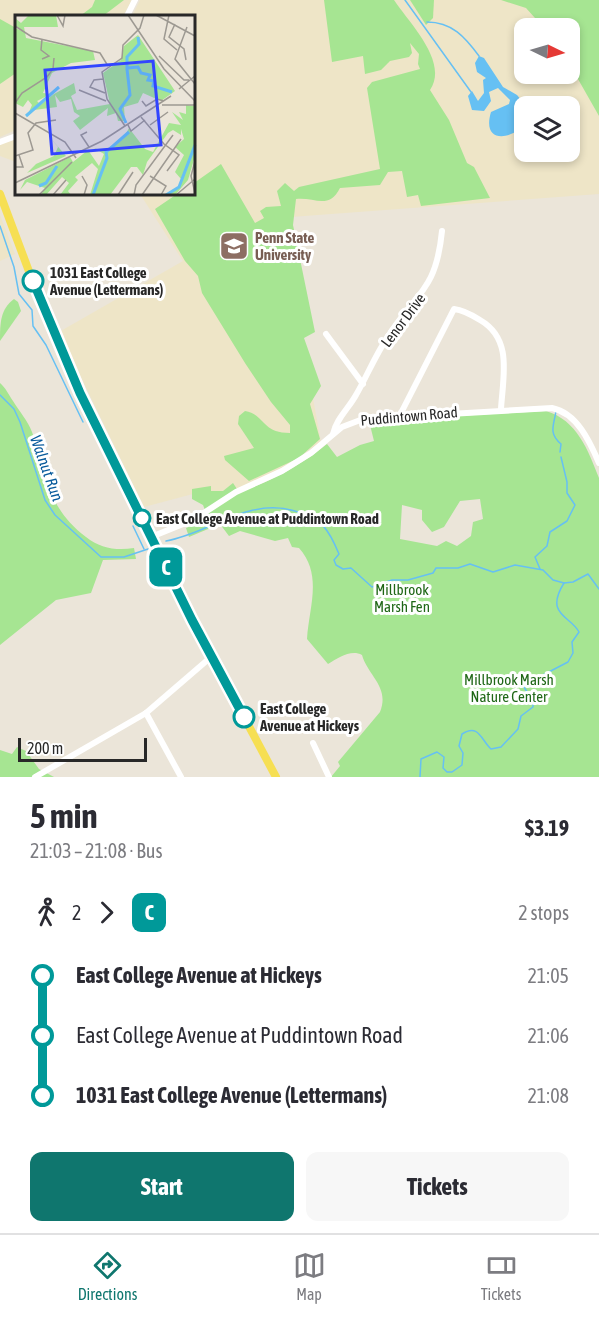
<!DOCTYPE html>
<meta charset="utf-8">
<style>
:root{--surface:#fff;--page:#f7f7f7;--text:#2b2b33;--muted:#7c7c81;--line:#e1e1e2;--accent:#0f766e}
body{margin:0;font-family:"Asap Condensed",sans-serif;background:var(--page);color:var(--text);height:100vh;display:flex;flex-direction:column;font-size:22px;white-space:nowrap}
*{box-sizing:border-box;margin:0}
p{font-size:20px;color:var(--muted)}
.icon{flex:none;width:33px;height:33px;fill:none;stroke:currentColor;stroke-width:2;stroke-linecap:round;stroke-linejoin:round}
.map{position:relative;height:777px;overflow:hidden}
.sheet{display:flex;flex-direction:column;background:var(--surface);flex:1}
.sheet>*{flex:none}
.badge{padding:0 12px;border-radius:9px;font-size:21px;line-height:39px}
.needle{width:39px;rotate:95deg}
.buttons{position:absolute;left:514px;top:18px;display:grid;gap:12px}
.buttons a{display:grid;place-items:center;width:66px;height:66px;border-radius:12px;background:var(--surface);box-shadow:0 3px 9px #0003;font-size:30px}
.scale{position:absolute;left:18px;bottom:15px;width:129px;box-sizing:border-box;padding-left:6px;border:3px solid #282828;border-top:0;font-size:16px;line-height:21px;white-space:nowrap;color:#282828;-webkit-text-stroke:4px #fff;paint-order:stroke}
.map>.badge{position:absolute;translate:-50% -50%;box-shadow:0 0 0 3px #fff}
.legs{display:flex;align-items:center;gap:9px;height:66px;padding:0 30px;font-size:20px}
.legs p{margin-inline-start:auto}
.overview{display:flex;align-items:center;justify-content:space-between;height:102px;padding:0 30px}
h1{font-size:33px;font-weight:700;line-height:45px}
.primary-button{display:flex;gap:12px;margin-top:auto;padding:12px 30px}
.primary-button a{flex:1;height:69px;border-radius:12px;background:var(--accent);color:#fff;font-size:24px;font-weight:700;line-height:69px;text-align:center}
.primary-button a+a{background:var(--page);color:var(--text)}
ul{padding:0 30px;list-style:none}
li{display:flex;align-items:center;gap:21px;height:60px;font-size:22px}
li i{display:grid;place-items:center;width:9px;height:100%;margin:0 8px;background:currentColor}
li i::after{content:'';width:15px;height:15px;margin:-8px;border:4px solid;border-radius:50%;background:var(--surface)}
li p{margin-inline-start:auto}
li:first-child i{background:linear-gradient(#0000 50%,currentColor 0)}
li:last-child i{background:linear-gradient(currentColor 50%,#0000 0)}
.tabs{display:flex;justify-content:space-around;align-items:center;height:84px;border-top:2px solid var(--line);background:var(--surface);font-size:16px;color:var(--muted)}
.tabs a{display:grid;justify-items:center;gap:3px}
.tabs .on{color:var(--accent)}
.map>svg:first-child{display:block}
.education{fill:#eee5c7;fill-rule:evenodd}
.green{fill:#a6e592;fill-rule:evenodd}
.water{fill:#66c0f3}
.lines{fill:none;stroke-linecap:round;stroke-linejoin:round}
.stream{stroke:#66c0f3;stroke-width:1.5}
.minor{stroke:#fff;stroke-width:6}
.major{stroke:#f6df53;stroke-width:8}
.line-1-casing{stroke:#fff;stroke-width:14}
.line-1{stroke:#099;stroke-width:9}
.stop-1-dot{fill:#fff;stroke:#099;stroke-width:3}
.labels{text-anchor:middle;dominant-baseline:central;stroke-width:6;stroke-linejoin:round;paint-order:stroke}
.education-label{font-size:15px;font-weight:bold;fill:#785e54;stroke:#fff;text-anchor:start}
.stop-label{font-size:15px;font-weight:bold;fill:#282828;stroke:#fff;text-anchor:start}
.street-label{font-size:15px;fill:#282828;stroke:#fff}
.park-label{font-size:15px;fill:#1f6716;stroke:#fff}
.water-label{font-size:16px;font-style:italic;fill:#085b9c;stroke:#fff}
.inset-river{fill:none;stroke:#66c0f3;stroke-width:3}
.inset-road{fill:none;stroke:#9d9992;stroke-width:1.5}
.view{fill:#3245ff;fill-opacity:0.15;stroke:#3245ff;stroke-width:3}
.inset-edge{fill:none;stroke:#282828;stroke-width:3}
</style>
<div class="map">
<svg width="599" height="777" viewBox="0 0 599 777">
<rect width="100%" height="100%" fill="#ebe5d9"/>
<g class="education">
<polygon points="0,0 132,0 123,16 16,16 16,130 0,137"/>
<path d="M140,0H599V194L291,217L302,338L321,442L284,467L232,492L204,491L144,507L59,332L183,261L140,194H194V16H132ZM525,28H570V74H525ZM525,106H570V152H525Z"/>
<polygon points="16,139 16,162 0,156 0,144"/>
<polygon points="0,215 15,254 0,261"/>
</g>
<g class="green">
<polygon points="95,0 124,0 103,16 80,16 92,7"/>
<path d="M324,0H394C410,24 449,62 430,90L449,120L467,163L474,167L490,198L421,206L418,195L407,197L402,171L388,172L380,185L340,188C329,210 315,197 296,199L293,225L315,332L304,338L321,386L310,404L320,439L299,458L249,481L225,460L224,456L254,448L238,424L239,416L245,411C266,415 261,433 290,433V425L271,402L245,363L202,293L198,276L185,261L155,209L177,194H194V183L221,164L255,223L264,218L260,211L266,207L281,206L277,191L285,183L294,191L299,187L380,169L367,88L372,82L420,69L418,64L419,54L410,43L412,53L409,57L390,61L381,70L365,74L363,56L332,62Z"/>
<polygon points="410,0 434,0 433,18 426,25"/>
<polygon points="501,0 599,0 599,116 570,65 578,48 570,37 570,28 544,28 526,8"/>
<polygon points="0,19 16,28 16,73 0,84"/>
<path d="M14,299L18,302L21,311L0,341C0,324 0,309 14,299Z"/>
<path d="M0,383C5,387 9,395 13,401C19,411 28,421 32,432C48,475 46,507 86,537C100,548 116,551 134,548L136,559L103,560L91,593L56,600L0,645Z"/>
<path d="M546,411C577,420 588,450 599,478V777H331L340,766L338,762L380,712C390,687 368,676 362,655C351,649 338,658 328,664L307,639C309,607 323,575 299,548L292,547L288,538L275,541L240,531L229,536L220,524L189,537L186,528L201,522L207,515L203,505L192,499V489L211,486V491H223L233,483L239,492C271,482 301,465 327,444L337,457L360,445L374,441L369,421ZM480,499L483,519L473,522L471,536L457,546L446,541L437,546L400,539L402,505L422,510V520L432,532L444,527L460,501Z"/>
<polygon points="17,747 26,751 39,769 54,777 0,777 0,750 12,754"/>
</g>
<path class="water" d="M479,56L484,58L503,87L517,95L526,106L525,131L520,129C502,142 483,138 491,112L509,104L510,100L498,88L489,92L491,101L484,111L472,110L468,96L472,91L478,101L484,93L483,80L486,78L477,72L475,63Z"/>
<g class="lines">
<g class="stream">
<polyline points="405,0 471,92"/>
<path d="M427,22C452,22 465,37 479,56"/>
<polyline points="0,226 14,267 19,294 32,310 33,326 46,345 83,422"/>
<polyline points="0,395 14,409 20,422 45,500 55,515 101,557 124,557 148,549"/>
<path d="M556,411C554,425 548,433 561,444L560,452"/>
<polyline points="133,526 144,549"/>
<path d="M166,541C211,533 247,497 295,511C322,518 329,530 339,554L334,560L336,565L343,569L351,568L372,587L392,580H408L433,573L436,568H458L470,564L493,572L515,565L543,570L553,580L564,583"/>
<polyline points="540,569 535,557 547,546 550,532 567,521 575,505 567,493 567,482 561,457"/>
<path d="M420,777L421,759L437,752L444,757L443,768L447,772H452L462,765L463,753L459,746L462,734C479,723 481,740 491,749L501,747L518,729L521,716L533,707V701L522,684L523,680L527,677L541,676L568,662L573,653L572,642L579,632C571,616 544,615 564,583L573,582L588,574L599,589"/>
</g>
<g class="minor">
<polyline points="127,16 135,0"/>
<polyline points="0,142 16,136"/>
<polyline points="326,334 363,384"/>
<path d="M400,415L454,309C463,310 472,315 480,320C513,339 503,376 501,409"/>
<path d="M333,434C336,419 349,408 356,395C367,376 375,356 387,338C416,292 436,292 442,231"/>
<path d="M151,537L193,520L236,492L282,471L311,453L342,427L363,419L552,408C577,413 590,442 599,463"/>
<polyline points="146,713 181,777"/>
<polyline points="313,743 329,777"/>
<polyline points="35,777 146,713 211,657"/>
</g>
<polyline class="major" points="0,194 39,298 80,393 199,633 276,777"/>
</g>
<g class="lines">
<g class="line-1-casing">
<polyline id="line-1" points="33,281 80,393 192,620 244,717"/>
</g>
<use href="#line-1" class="line-1"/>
</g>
<defs>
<g id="university-square" transform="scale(1.5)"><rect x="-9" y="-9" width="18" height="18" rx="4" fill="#8d6e63" stroke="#fff"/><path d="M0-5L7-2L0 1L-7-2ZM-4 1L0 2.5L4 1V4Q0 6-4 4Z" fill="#fff"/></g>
</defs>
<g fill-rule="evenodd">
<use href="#university-square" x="234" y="246"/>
</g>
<g class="stop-1-dot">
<circle cx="33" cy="281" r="10"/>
<circle cx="142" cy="518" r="8"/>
<circle cx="244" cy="717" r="10"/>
</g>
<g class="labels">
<g class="education-label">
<text x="255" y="237">Penn State<tspan x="255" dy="17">University</tspan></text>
</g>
<g class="stop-label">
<text x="50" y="272">1031 East College<tspan x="50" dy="17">Avenue (Lettermans)</tspan></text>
<text x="156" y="518">East College Avenue at Puddintown Road</text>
<text x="260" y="708">East College<tspan x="260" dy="17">Avenue at Hickeys</tspan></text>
</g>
<g class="street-label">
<text transform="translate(403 320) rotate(-53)">Lenor Drive</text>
<text transform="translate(409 416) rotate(-5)">Puddintown Road</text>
</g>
<g class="park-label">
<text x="402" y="589">Millbrook<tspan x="402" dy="17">Marsh Fen</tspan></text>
<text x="509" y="679">Millbrook Marsh<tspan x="509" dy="17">Nature Center</tspan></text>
</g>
<g class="water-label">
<text transform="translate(47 468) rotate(70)">Walnut Run</text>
</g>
</g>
<g transform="translate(15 15)">
<rect width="180" height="180" fill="#ebe5d9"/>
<path d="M14,0H41L43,12H9L11,23L78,36L80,45L56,48L37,58L28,78L36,79L22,86L24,88L14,97L17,90L13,85L8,92L0,88V13L7,16L0,10V3L6,8ZM123,20L160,76L146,86L128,78L123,88L109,92L110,106H103L101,98L92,101L93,93L65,115L58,106L65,101L59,97L56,84L45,87L40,80L42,92L19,95L39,79L59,68L61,78L56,81L62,95L95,89L88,58L106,45L109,31ZM171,90L180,91V141L173,165L161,179L151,180L163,173L166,164L160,157L169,140L160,132L169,124L166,114V120L158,115L153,118L132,147L128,160L122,152H116L95,180H75L83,154L77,148L60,162L63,165L53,176L56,180H45L54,168L47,162L31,180H26L30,173L12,167L5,175L10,165L55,142L58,147L73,135L84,151L89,139L79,133L88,136L108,124L114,113L130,134L138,137L154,108L166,110L157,97L168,105L164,97L171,99ZM33,120L51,141L12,158L21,149L39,141L43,132Z" fill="#a6e592"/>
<path class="inset-river" d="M123,22L124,29L112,42V53L123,52L126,58L135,60L133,65L139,66L138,71L157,77M11,101L44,72M111,108L105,94L115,80L112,54M24,171L31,168L42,151M78,180L92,143L91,137L114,117M151,180L164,172L180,130"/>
<path class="inset-road" d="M42,0L48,11L50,0M113,0L149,54L180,86M141,0L180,21M154,0L149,24L162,35M160,9L154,22L169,34L171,45M0,11L17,22L85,38L93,51M172,12L160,44L180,69M27,24L26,35L34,41L27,44M144,41L169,65H174M88,64L79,65L75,72L90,78M164,74L180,61M64,75L91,86M127,86L131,91L142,84L149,86M0,88L7,78L32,62L38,54L39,43M147,90H180M0,98L50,127L61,143M126,102L149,129L164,140L152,156M113,110L116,116L130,105M135,110L153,97M110,111L92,84L87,57L107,43L108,30L125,13L129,0M72,117L66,120L74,132M0,141L18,135L13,118L21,108L41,105M180,146L176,161L180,178M0,152H8L4,140M67,161L72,170L69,180M135,161L151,171L146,180M0,168L87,126L156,81M24,180L57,147M38,180L51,165M103,180L118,157M119,180L121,170L158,120M127,180L166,124M161,180L180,164"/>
<path class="view" d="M138,46L146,130L37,139L30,55Z"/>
<rect width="180" height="180" class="inset-edge"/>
</g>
</svg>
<div class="buttons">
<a><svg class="needle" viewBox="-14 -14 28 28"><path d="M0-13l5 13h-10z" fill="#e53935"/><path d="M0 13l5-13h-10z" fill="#7c7c81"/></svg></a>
<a><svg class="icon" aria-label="layers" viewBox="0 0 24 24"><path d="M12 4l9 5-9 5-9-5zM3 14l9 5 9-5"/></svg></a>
</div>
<div class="scale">200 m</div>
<b class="badge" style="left:166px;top:567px;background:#099;color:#fff">C</b>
</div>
<section class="sheet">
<div class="overview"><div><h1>5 min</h1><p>21:03 – 21:08 · Bus</p></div><b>$3.19</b></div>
<div class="legs"><svg class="icon" aria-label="walk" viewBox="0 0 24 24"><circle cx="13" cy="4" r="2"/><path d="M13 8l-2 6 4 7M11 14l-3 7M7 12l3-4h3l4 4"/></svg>2<svg class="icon" aria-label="forward" viewBox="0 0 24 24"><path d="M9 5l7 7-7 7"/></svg><b class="badge" style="background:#099;color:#fff">C</b><p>2 stops</p></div>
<ul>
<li><i style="color:#099"></i><b>East College Avenue at Hickeys</b><p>21:05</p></li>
<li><i style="color:#099"></i><span>East College Avenue at Puddintown Road</span><p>21:06</p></li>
<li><i style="color:#099"></i><b>1031 East College Avenue (Lettermans)</b><p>21:08</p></li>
</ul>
<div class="primary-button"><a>Start</a><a>Tickets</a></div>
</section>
<nav class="tabs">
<a class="on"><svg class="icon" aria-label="directions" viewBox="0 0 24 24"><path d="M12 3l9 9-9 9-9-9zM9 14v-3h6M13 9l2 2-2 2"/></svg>Directions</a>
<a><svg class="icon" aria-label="map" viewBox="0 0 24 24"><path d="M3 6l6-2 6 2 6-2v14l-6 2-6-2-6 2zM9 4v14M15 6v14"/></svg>Map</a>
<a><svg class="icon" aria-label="tickets" viewBox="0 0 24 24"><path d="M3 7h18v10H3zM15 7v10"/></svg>Tickets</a>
</nav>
